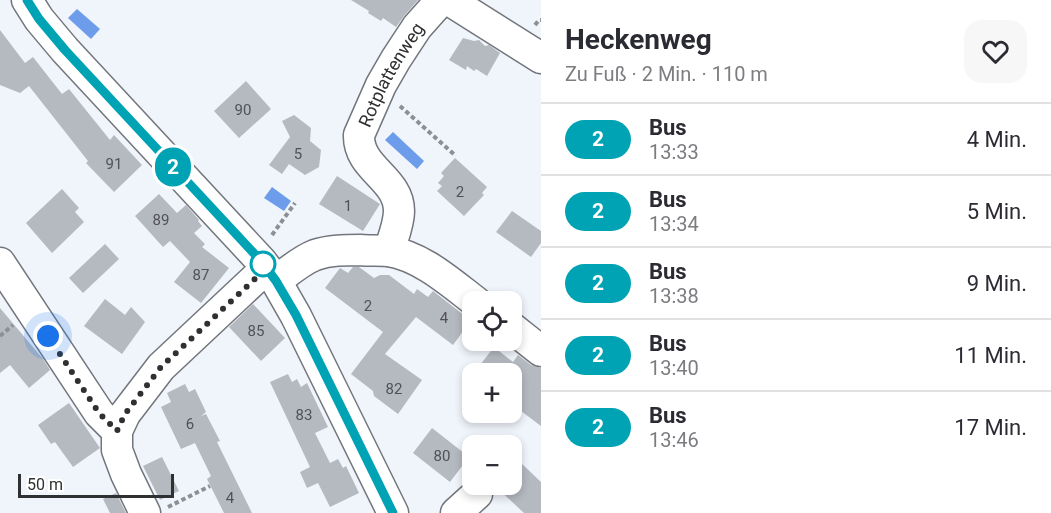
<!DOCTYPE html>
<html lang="de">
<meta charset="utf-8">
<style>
:root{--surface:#fff;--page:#f7f7f7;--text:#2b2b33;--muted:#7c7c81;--line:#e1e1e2}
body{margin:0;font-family:Roboto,sans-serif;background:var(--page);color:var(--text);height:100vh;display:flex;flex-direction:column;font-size:22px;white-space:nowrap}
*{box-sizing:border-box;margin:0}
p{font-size:20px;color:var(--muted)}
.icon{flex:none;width:33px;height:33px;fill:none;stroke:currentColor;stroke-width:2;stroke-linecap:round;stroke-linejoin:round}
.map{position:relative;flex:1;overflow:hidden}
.details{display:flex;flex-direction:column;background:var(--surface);width:510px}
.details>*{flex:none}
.badge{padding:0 12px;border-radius:20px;font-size:21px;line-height:39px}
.buttons{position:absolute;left:462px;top:291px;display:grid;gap:12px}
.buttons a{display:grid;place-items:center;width:60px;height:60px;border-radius:12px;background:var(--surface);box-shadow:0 3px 9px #0003;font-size:30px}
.scale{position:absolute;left:18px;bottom:15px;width:156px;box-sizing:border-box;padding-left:6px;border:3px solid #2e3032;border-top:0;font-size:16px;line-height:21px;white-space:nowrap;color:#2e3032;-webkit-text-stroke:4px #fff;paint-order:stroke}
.you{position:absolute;width:30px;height:30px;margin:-15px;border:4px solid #fff;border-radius:50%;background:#1a73e8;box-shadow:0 0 0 9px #1a73e833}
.map>.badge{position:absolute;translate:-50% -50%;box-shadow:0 0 0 3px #fff}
.round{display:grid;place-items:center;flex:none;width:63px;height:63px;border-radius:18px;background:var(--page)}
.summary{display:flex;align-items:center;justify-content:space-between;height:102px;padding:0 24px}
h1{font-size:28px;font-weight:700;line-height:45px}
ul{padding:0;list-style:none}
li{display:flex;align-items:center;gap:18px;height:72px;padding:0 24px;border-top:2px solid var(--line)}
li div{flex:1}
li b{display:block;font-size:22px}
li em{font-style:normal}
li .badge{min-width:66px;font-weight:700;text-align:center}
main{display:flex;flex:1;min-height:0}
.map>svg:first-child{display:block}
.water{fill:#6c9cea}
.building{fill:#b5b9c0}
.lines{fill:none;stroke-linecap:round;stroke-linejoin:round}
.minor-casing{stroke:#72767c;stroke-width:33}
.path{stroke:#8c8f93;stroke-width:4;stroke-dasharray:4.5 3;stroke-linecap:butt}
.minor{stroke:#fff;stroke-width:30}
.line-casing{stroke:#fff;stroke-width:14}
.line{stroke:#00a3b4;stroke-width:9}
.walk{stroke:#2e3032;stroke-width:6;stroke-dasharray:0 10.8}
.stop-dot{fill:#fff;stroke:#00a3b4;stroke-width:3}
.labels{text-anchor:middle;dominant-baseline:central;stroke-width:4.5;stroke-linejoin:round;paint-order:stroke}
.number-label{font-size:15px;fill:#505256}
.street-label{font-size:18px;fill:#2e3032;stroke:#fff}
</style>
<main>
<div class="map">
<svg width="541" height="513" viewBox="0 0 541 513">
<rect width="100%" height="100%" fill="#f0f4fb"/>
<g class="water">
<polygon points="77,9 100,29 91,39 68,18"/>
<polygon points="393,132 424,161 417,169 385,140"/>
<polygon points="272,187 291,201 284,211 264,198"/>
</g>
<g class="building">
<polygon points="351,0 418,0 404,16 396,27 383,18 381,21 368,13 369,11"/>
<polygon points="0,30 25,63 33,57 62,94 69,89 110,140 114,135 142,165 114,192 86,163 88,161 29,86 20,93 0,85"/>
<polygon points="463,38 474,41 479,40 485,46 489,45 500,53 487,76 476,69 474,71 467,66 466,70 449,60"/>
<polygon points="246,81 271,109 239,138 214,111"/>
<polygon points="294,115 311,128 310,141 321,150 319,167 305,175 289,164 282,174 269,165 290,137 282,121"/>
<polygon points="455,158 487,187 482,193 484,195 464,216 437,191 442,186 438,183 444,176 441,173"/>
<polygon points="337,176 380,204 363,231 319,204"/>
<polygon points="62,189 79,208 75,212 84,222 52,253 26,223"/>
<polygon points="159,194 177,213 186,205 199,220 198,221 202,226 194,233 205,244 202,247 229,268 201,303 174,282 190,262 170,241 163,247 135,216"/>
<polygon points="512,211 541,231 541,243 531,257 496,232"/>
<polygon points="105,244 119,259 83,293 69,278"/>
<polygon points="353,267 359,267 374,278 380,275 389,275 414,294 417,289 428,297 433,291 465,316 472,319 453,345 416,317 385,354 422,380 398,414 374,396 373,391 351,374 383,332 325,288 340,268 348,273"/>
<polygon points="105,299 125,315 131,307 145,322 122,354 84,326"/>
<polygon points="253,304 285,338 261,361 229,327"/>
<polygon points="0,308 43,359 50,370 29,388 10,365 0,373"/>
<polygon points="494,347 513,362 518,355 531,365 541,368 541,426 517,408 520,405 512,398 512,374 473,374"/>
<polygon points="288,374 292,382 297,379 301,387 307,383 328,427 315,433 330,463 338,459 343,468 346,466 359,493 330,507 318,483 307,488 300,472 310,467 270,382"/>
<polygon points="185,384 189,392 195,389 206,412 201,416 206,414 220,441 217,442 252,513 224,513 207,479 211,476 195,443 181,449 161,407 171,402 167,393"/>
<polygon points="69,403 100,448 73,467 55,442 51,444 38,425"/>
<polygon points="432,428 469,457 450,482 413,453"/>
<polygon points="162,457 179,491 160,500 143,466"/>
<polygon points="521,463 541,482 541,513 524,513 493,484 512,484 512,474"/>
<polygon points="116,493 126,513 110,513 103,499"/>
</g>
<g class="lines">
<g class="minor-casing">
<g id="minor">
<polyline points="27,0 39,19 65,50 262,262 276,281 296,316 393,513"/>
<polyline points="449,0 541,58"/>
<path id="s1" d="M389,251C393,238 399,224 399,211C399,178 358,169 359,135L381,85L396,59L417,27L441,0"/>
<polyline points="0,263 99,413 117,431"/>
<path d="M276,281C288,272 300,261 315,255C330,250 345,250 360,250C369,251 379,250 388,251C421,256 450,282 476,302"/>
<polyline points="512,328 541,351"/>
<polyline points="145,513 126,474 117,450 117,431 125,414 161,367 257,277 267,269"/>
<polyline points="456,513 477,494"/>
</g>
</g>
<g class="path">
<polyline points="535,25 539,20 541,20"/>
<polyline points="400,106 456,156"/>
<polyline points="272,235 295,203"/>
<polyline points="0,336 13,325"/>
<polyline points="168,507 210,486"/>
</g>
<use href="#minor" class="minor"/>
</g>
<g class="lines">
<g class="line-casing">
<polyline id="line" points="27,0 39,19 65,50 262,262 276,281 296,315 393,513"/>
</g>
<use href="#line" class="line"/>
<polyline class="walk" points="48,336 99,413 117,431 125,414 161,367 257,277 267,269 262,262 263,264"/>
</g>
<circle class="stop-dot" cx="263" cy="264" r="12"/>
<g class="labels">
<g class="number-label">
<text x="243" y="110">90</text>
<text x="298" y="154">5</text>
<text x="114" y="164">91</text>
<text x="460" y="192">2</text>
<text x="348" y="206">1</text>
<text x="161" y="220">89</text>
<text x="201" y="275">87</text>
<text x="368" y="306">2</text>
<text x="444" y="318">4</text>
<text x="256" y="331">85</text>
<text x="394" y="389">82</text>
<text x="304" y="415">83</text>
<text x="190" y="424">6</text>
<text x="442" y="456">80</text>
<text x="230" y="498">4</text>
</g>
<g class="street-label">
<text stroke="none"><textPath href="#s1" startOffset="198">Rotplattenweg</textPath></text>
</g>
</g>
</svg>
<div class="buttons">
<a><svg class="icon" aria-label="locate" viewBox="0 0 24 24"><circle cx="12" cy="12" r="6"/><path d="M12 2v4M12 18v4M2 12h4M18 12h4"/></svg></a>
<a>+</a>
<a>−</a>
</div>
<div class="scale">50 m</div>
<div class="you" style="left:48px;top:336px"></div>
<b class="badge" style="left:173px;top:167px;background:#00a3b4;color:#fff">2</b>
</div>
<section class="details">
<div class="summary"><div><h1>Heckenweg</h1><p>Zu Fuß · 2 Min. · 110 m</p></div><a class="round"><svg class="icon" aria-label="heart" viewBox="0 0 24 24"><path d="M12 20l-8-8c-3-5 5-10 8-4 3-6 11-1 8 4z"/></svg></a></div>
<ul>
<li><span class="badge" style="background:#00a3b4;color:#fff">2</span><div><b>Bus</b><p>13:33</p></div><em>4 Min.</em></li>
<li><span class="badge" style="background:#00a3b4;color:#fff">2</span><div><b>Bus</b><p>13:34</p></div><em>5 Min.</em></li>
<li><span class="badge" style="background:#00a3b4;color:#fff">2</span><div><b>Bus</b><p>13:38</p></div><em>9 Min.</em></li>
<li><span class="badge" style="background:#00a3b4;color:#fff">2</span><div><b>Bus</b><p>13:40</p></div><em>11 Min.</em></li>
<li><span class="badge" style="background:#00a3b4;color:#fff">2</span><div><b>Bus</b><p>13:46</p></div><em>17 Min.</em></li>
</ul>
</section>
</main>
